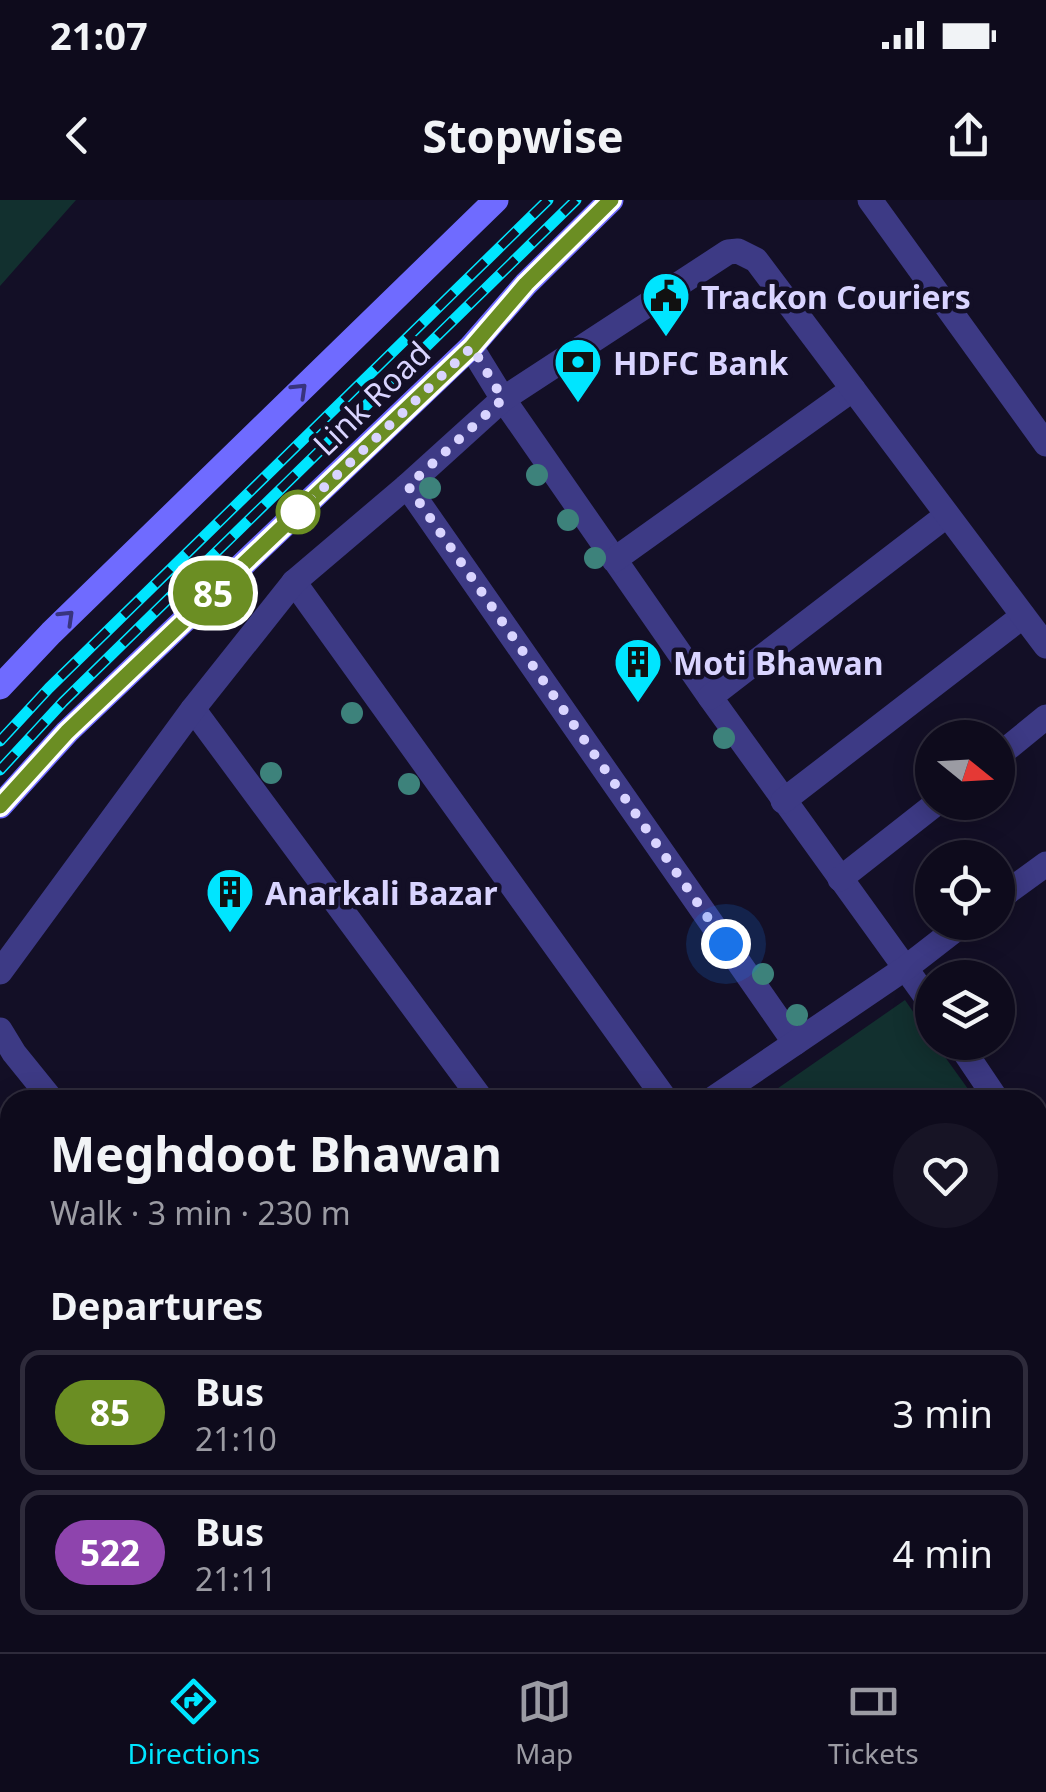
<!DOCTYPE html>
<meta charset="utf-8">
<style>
:root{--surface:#0e0b1c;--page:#171425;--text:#f1f3f6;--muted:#9b9ba3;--line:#2e2b3b;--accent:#00e5ff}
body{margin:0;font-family:"Noto Sans",sans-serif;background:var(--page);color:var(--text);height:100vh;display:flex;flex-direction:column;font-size:38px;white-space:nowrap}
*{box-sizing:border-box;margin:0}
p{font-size:32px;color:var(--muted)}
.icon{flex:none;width:55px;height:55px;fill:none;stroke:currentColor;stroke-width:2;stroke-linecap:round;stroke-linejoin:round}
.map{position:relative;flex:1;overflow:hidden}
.drawer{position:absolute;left:0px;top:890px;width:1048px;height:562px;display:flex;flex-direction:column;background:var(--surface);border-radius:30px 30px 0 0;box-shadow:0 5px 25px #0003,0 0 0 2px var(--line)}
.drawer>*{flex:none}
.badge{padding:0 20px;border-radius:32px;font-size:35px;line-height:65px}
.needle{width:65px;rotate:108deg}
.controls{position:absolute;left:915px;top:520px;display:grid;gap:20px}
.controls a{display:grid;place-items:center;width:100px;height:100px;border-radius:50%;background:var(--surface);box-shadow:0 5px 25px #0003,0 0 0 2px var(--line);font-size:50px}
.you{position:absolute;width:50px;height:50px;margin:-25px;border:8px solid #fff;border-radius:50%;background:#1a73e8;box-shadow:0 0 0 15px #1a73e833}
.map>.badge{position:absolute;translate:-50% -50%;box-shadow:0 0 0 5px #fff}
h2{padding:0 50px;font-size:38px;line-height:90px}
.round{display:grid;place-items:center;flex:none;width:105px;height:105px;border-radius:52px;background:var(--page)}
.headline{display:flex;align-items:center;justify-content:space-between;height:170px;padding:0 50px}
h1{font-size:48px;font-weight:700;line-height:75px}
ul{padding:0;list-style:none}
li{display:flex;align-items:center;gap:30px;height:125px;margin:0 20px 15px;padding:0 30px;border:5px solid var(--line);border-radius:20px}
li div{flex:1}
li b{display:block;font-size:38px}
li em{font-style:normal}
li .badge{min-width:110px;font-weight:700;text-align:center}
.status{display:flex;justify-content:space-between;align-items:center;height:70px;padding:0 50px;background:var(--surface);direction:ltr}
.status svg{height:28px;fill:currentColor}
header{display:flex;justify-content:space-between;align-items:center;height:130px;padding:0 50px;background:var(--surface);font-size:45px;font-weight:700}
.tabs{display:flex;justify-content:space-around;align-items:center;height:140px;border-top:2px solid var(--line);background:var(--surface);font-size:28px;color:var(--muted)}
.tabs a{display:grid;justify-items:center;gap:5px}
.tabs .active{color:var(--accent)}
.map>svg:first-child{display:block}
.green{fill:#12302f}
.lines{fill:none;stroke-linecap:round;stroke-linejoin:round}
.street{stroke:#3d3a85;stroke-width:25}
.secondary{stroke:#6f6bff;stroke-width:25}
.rail-casing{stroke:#00e5ff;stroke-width:11}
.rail{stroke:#130f26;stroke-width:8;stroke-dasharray:22;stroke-linecap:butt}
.tree{fill:#3d827b}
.oneway{stroke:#38347d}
.line-casing{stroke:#fff;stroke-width:22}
.line{stroke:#6b8e23;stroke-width:15}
.walk{stroke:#d9d4ff;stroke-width:10;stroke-dasharray:0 18}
.stop-dot{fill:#fff;stroke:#6b8e23;stroke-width:5}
.labels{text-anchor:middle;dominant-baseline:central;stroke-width:9;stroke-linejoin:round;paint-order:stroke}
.poi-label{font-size:32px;font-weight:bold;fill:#d9d4ff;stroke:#130f26;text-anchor:start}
.street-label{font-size:32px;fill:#d9d4ff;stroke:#130f26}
</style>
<div class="status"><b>21:07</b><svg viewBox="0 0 49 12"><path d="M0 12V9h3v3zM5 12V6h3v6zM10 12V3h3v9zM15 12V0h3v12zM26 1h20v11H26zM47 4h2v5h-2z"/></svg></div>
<header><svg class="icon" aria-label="back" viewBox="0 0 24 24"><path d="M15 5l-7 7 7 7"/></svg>Stopwise<svg class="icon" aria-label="share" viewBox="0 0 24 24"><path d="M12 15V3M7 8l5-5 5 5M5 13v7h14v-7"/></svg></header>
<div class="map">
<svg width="1046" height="1452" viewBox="0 0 1046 1452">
<rect width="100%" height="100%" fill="#130f26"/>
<g class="green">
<polygon points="0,0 76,0 0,86"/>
<polygon points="905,800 932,839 932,842 935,843 976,900 761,900"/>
<polygon points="1038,988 1046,1000 1046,1157 1038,1164"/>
</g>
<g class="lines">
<g class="street">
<polyline points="870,0 1046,244"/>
<polyline points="471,147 503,199 710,497 932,805"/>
<polyline points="407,286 795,843"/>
<polyline points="614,360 853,189"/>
<polyline points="294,382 666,900"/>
<polyline points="710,497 947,315"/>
<polyline points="193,509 482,900"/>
<polyline points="998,556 1046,517"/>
<polyline points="783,601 1023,416"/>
<polyline points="840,679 938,602"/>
<polyline points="998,699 1046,664"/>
<polyline points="0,772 193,509 294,382 407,286 503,199 728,52 738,51 756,60 1046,446"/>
<polyline points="0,830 14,853 52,900"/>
<polyline points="958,842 997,900"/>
<polyline points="711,900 907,767 965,722"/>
<polyline points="1038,960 1046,973"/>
<polyline points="1038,1183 1046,1176"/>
<polyline points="1038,1432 1046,1443"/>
<polyline points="486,1442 493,1452"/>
<polyline points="729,1452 740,1442"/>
</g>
<g class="secondary">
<polyline points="0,487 51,433 496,0"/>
<polyline points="0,606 67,532 471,147 526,84 611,0"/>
<polyline points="0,1427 10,1437"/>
</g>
<g class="rail-casing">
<g id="rail">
<polyline points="0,541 49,488 548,0"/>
<polyline points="0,570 63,502 576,0"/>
</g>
</g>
<use href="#rail" class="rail"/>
</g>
<g class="tree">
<circle cx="537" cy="275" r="11"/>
<circle cx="430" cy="288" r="11"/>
<circle cx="568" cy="320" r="11"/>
<circle cx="595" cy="358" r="11"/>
<circle cx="352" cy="513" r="11"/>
<circle cx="724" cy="538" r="11"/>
<circle cx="271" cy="573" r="11"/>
<circle cx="409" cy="584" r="11"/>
<circle cx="763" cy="774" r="11"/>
<circle cx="797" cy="815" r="11"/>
</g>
<defs><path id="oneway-chevron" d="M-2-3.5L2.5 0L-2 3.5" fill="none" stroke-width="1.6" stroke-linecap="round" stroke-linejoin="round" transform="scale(2.5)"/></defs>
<g class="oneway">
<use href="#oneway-chevron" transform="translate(300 190) rotate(-44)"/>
<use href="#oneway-chevron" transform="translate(67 417) rotate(-44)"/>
</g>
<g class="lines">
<g class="line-casing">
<polyline id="line" points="0,606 67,532 472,147 526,84 611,0"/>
</g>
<use href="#line" class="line"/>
<polyline class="walk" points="298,312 472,147 503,199 408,286 726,744"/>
</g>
<defs>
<g id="civic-pin" transform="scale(2.5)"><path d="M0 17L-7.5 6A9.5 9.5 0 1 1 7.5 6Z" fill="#00e5ff" stroke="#130f26"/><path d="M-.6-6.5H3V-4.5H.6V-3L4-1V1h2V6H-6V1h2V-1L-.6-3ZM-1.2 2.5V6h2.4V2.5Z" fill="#111"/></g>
<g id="bank-pin" transform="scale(2.5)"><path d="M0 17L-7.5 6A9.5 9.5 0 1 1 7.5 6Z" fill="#00e5ff" stroke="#130f26"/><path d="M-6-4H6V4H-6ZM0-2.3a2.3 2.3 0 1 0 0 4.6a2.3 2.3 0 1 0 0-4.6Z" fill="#111"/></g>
<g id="building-pin" transform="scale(2.5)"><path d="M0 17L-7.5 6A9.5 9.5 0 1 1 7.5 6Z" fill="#00e5ff" stroke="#130f26"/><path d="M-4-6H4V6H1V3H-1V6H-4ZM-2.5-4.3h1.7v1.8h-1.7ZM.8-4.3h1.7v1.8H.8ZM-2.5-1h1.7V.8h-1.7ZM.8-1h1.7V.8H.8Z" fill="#111"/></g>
</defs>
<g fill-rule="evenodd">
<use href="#civic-pin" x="666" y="96"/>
<use href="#bank-pin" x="578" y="162"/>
<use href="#building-pin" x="638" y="462"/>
<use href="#building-pin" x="230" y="692"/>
</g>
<circle class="stop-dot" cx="298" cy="312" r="20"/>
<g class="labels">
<g class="poi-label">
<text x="701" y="96">Trackon Couriers</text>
<text x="613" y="162">HDFC Bank</text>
<text x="673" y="462">Moti Bhawan</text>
<text x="265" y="692">Anarkali Bazar</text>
</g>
<g class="street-label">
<text transform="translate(371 198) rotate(-44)">Link Road</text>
</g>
</g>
</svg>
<div class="controls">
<a><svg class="needle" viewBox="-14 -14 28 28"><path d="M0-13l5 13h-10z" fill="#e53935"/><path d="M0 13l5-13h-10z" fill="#9b9ba3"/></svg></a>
<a><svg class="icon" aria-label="locate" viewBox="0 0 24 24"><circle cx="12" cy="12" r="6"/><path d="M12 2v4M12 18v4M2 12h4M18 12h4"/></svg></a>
<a><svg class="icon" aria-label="layers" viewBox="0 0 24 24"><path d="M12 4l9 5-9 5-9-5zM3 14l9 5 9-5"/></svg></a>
</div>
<div class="you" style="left:726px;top:744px"></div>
<b class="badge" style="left:213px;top:393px;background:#6b8e23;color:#fff">85</b>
<section class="drawer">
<div class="headline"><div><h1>Meghdoot Bhawan</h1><p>Walk · 3 min · 230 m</p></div><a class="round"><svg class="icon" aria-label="heart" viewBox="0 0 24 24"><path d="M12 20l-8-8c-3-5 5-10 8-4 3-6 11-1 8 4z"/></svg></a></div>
<h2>Departures</h2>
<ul>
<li><span class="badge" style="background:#6b8e23;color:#fff">85</span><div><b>Bus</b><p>21:10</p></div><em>3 min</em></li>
<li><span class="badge" style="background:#8e44ad;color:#fff">522</span><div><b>Bus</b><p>21:11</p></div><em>4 min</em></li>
</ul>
</section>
</div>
<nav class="tabs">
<a class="active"><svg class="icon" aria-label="directions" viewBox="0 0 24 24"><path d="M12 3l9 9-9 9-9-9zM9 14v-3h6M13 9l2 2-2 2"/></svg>Directions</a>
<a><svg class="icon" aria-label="map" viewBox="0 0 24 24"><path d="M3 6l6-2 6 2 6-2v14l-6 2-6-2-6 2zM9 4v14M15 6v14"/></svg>Map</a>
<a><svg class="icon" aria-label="tickets" viewBox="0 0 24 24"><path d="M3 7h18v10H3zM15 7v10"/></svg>Tickets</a>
</nav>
